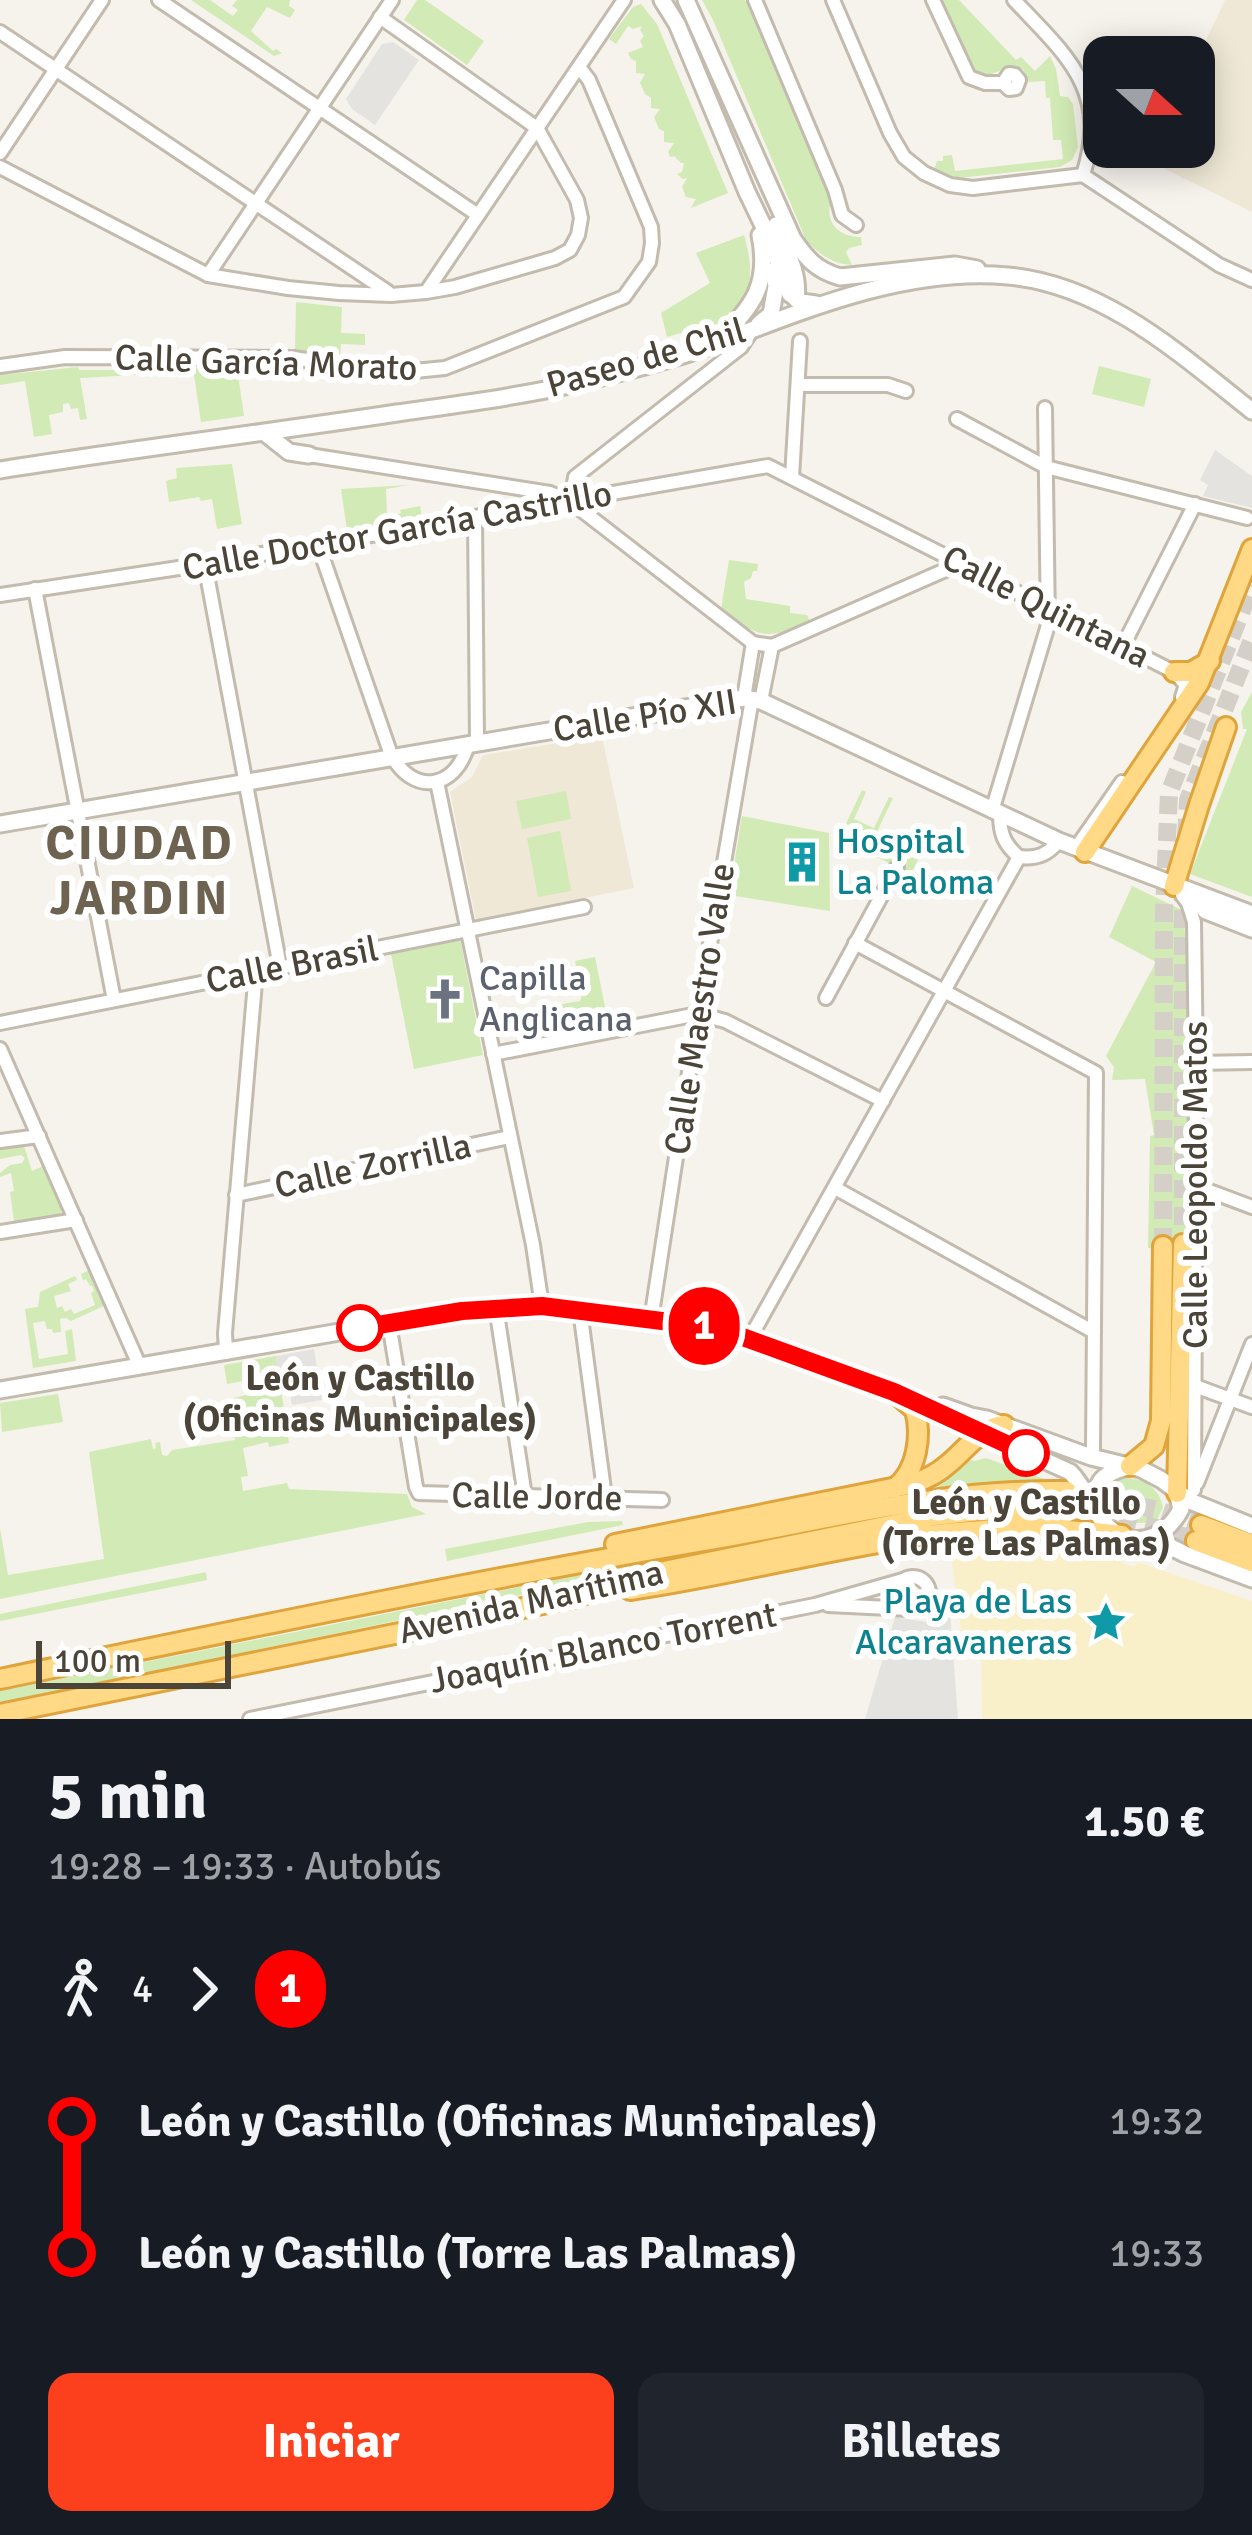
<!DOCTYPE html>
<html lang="es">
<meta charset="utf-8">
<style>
:root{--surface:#171b24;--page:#20242c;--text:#f1f3f6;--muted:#9ea1a6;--accent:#fc3f1d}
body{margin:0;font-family:Signika,sans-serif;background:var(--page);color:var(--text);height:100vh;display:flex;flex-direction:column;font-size:45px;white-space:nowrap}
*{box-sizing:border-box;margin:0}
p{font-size:39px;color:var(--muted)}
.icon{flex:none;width:66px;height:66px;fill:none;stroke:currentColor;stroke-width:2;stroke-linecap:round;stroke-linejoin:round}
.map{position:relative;height:1719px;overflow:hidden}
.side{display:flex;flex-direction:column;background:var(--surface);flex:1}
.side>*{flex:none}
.badge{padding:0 24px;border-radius:39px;font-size:42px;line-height:78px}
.needle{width:78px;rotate:111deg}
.fabs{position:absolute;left:1083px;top:36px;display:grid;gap:24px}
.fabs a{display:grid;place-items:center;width:132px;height:132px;border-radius:24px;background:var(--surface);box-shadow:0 6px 30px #0003;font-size:60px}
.scale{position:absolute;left:36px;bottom:30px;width:195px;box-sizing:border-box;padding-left:12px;border:6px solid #4b4439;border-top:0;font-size:33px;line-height:42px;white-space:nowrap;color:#4b4439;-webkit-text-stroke:9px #fff;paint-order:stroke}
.map>.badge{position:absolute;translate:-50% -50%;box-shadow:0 0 0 6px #fff}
.legs{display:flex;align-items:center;gap:18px;height:132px;padding:0 48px;font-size:39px}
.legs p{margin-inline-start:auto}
.headline{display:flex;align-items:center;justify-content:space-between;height:204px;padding:0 48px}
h1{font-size:66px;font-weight:700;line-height:90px}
.button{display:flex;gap:24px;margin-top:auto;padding:24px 48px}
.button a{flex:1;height:138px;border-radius:24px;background:var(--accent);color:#fff;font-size:48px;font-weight:700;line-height:138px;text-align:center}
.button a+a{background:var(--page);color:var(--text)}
ul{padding:0 48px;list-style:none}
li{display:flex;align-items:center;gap:42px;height:132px;font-size:45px}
li i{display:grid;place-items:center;width:18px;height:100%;margin:0 15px;background:currentColor}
li i::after{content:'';width:30px;height:30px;margin:-15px;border:9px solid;border-radius:50%;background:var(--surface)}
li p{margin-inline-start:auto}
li:first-child i{background:linear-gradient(#0000 50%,currentColor 0)}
li:last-child i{background:linear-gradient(currentColor 50%,#0000 0)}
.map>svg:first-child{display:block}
.education{fill:#efe8d6}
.green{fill:#d2eab5}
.sand{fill:#f9efc9}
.parking{fill:#e5e3e0}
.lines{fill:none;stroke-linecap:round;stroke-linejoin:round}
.trunk-tunnel{stroke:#d4d0c8;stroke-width:18;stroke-dasharray:18 9;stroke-linecap:butt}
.minor-casing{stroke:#c2bbae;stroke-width:18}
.tertiary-casing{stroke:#c2bbae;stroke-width:21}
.trunk-casing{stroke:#e0a43c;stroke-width:24}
.minor{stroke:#fff;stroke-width:12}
.tertiary{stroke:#fff;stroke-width:15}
.trunk{stroke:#ffd985;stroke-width:18}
.line-1-casing{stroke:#fff;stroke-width:27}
.line-1{stroke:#f00;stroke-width:18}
.stop-1-dot{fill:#fff;stroke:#f00;stroke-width:6}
.labels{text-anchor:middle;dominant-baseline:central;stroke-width:12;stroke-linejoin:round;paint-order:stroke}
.street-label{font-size:36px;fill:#4b4439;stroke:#fff}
.culture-label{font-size:36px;fill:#0d838f;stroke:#fff;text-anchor:start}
.worship-label{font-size:36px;fill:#5b616d;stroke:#fff;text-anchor:start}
.stop-label{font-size:36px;font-weight:bold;fill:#4b4439;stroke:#fff}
.district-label{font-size:48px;font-weight:bold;letter-spacing:3px;fill:#6e6250;stroke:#fff}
</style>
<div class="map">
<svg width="1252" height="1719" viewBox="0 0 1252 1719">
<rect width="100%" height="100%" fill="#f6f3ec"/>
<g class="education">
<polygon points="1225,0 1252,0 1252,212 1149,161 1156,147 1194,147 1194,66"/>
<polygon points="602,736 634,888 476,920 450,792 472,777 483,755"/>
</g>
<g class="green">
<polygon points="191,0 210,0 233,16 238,10 232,6 237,0 290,0 289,6 295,10 290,18 267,7 251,31 273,51 276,49 282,53 274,56"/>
<polygon points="417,0 425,0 484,41 467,65 404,20"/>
<path d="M702,0H745L747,3L831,202C824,224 841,237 861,237L862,245L849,248L846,252L852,265C832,264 819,254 806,240L713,20Z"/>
<path d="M942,0H959L1016,60L1021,57L1035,71L1050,56L1056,69L1060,96L1068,97L1073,104L1078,147L1072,160L1060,167L959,178L934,170L937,161H943V156L952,155L955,171L1063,159L1061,140H1053L1050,98H1046L1045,81L1029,82L1023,69C1003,67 1008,69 988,75L974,70Z"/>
<polygon points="641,4 657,24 728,193 691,208 696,199 686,197 682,187 687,178 683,179 677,174 682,172 684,163 681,163 674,156 670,157 668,152 674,143 664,142 664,131 659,129 654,117 660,109 651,108 651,98 645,94 640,83 645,74 636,73 636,61 631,59 628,53 643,47 640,41 644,36 640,30 642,26 633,29 628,26 616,44 609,39 633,7"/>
<path d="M744,235C752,261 756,296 731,316C716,328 686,331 667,337L661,313L710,283L696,253Z"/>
<polygon points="296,302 342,307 341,333 365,334 365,345 341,344 340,357 295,351"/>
<polygon points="1099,366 1151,379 1144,407 1092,394"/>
<polygon points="78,367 79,370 118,370 119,368 153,367 154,374 80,378 87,419 80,420 78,408 71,409 69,403 63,404 63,412 49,415 52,434 34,437 25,381 0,385 0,375"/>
<polygon points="193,368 237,368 244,416 201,422"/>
<polygon points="232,464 242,524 217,529 212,499 201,501 199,497 169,502 166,481 177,478 176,468"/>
<polygon points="410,485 386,489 387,514 391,517 401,513 400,510 420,506 422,517 347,530 341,489"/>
<path d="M729,560L758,564L757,571H753L751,578L744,582L746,599L790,606V613L807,615L810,622C765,640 759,639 721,609Z"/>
<polygon points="1252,692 1252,897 1190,874 1247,729 1243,729 1241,712"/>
<path d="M862,790L866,792L854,819L874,828L889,797L893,798L874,838C890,847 905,857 923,849L911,874L867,852L871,843L843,830Z"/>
<polygon points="566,791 571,819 522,829 516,801"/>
<polygon points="742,816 829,833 830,911 729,895"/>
<polygon points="560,831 571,891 538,897 527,838"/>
<polygon points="1132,886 1180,909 1184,915 1191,1061 1190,1247 1148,1248 1150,1136 1154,1135 1145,1079 1112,1080 1114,1067 1106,1056 1156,962 1109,937"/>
<polygon points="460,939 483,1055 414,1069 391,954"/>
<polygon points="595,957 607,1017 561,1027 557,1005 580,1001 582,995 575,961"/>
<polygon points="24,1146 32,1171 45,1165 64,1206 60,1214 14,1221 10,1192 14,1191 11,1173 0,1177 0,1173 10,1165 22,1163 25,1158 21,1155 0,1159 0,1149"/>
<polygon points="92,1269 108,1304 71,1321 66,1318 60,1319 61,1332 53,1333 52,1329 47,1329 45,1321 33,1323 39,1359 68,1354 65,1331 72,1329 76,1361 33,1368 25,1309 38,1307 40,1292 75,1276 77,1280 68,1284 71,1291 54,1296 57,1308 62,1306 65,1312 71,1309 74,1314 95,1305 91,1293 94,1291 92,1286 90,1286 86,1279 83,1280 81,1274"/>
<polygon points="276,1356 289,1443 269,1447 268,1442 243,1448 248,1476 241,1477 243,1491 287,1483 289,1489 407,1494 412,1507 426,1514 0,1599 0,1528 8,1575 104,1559 89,1452 151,1439 153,1449 156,1448 155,1443 160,1442 162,1455 167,1456 172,1450 235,1440 229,1399 246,1395 243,1381 227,1384 224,1365"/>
<polygon points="58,1394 63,1422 2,1432 0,1403"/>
<polygon points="967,1458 974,1461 986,1458 1059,1484 937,1487"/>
<path d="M1123,1478C1143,1478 1158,1486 1163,1507L1157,1520C1122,1534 1077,1496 1123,1478Z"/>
<polygon points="622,1521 623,1525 447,1561 445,1549 588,1522"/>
<polygon points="724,1546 725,1549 627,1573 0,1703 0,1691"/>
<polygon points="206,1572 207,1580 0,1621 0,1614"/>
</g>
<polygon class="sand" points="1067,1548 1121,1557 1120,1562 1134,1567 1138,1562 1252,1601 1252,1719 982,1719 981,1637 962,1637 951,1555 1000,1550"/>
<g class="parking">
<polygon points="393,42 419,60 375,125 352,109 346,99 382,44"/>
<polygon points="1215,450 1252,476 1252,508 1203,496 1208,485 1200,480"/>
<polygon points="314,1349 322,1400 292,1405 289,1390 281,1391 280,1381 284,1380 283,1374 278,1374 276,1356"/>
<polygon points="949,1598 958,1719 865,1719 895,1617 926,1622 940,1620 939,1604"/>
</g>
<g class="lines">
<g class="trunk-tunnel">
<polyline points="1186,837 1188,800 1252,640"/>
<polyline points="1183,883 1183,1244"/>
<polyline points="1163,1246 1164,910 1169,793 1252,585"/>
<polyline points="1084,1494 1158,1510 1201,1525"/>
<path d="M1065,1514C1112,1516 1152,1524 1196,1541"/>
</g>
<g class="minor-casing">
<g id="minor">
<polyline points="159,0 478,215"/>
<polyline points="755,0 835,190 842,215 856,225"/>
<polyline points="833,0 890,133 904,157 924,173 950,185 973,188 1083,175 1219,265 1252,280"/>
<polyline points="933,0 969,77 985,83 1003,83 1009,89 1016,88 1019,80 1015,75 1009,74 1003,83"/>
<path d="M1014,0C1067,56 1110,90 1083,175"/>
<polyline points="0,32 388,292"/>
<polyline points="0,153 102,0"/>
<polyline points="0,167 208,275 288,288 339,293 391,295 426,292 455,287 555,258 570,250 578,235 581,218 577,200 537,128 380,17"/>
<polyline points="208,275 392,0"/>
<polyline points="426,292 624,0"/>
<polyline points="0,366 65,357 293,358 394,373 445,368 624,297 649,262 652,243 651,227 589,80 579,67"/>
<polyline points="798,385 888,385 906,391"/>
<polyline points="957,419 1046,467 1247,518"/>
<polyline points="309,455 550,493 571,502 753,643 772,646"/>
<polyline points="792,477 800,341"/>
<polyline points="571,502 575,477 741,347 752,330"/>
<polyline points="475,518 477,742"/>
<path d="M318,544L390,752C411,796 456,791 468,744"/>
<polyline points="205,564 280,967"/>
<polyline points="35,589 114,1000"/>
<polyline points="0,595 205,564 768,466 1174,672 1186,685 1182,697"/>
<polyline points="772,646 959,564"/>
<polyline points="1123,646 1195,504"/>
<polyline points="744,698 753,643"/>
<polyline points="761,701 772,646"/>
<polyline points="437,782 533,1245 542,1306"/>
<polyline points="992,811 1048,625 1045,408"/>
<path d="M1000,814C1000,834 1004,844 1019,857"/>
<polyline points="1076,848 1122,782"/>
<polyline points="1182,895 1188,903 1194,922 1196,1067 1194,1490"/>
<polyline points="855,943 1096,1073 1093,1449 1091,1457"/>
<polyline points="826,998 897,867"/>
<polyline points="0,1023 584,907"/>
<polyline points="0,1049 140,1367"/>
<polyline points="493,1054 698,1014 725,1021 883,1101"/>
<polyline points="1196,1063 1252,1062"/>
<polyline points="0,1141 39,1136"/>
<polyline points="1196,1186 1252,1207"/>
<polyline points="835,1188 1094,1332"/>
<polyline points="236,1195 509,1137"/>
<polyline points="0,1232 76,1220"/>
<polyline points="496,1307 525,1496"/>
<polyline points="580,1310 605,1497"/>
<polyline points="651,1320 698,1014 752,699"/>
<polyline points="389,1323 416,1487 419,1493 662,1500"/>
<path d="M750,1338L1019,857C1037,859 1047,855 1059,841"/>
<polyline points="226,1353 225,1333 256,971"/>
<polyline points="1195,1386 1252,1407"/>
<polyline points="1197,1483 1252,1344"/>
<circle cx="913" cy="1593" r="16"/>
<polyline points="828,1605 910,1609"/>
<polyline points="250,1719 815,1605 903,1580"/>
</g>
</g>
<g class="tertiary-casing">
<g id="tertiary">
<polyline points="662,0 677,24 747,192 769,238 790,294 801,302 816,304"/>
<path d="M686,0L793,239C807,259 816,270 840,277L955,265L977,269"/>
<path d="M776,225C785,248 800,274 796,299"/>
<polyline points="759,324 771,314 776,286 773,271"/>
<path d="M719,339C753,306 770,285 760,235"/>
<polyline points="265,433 289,452 309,455"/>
<path d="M0,470C132,449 265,433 397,413C460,404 525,396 586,381C630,370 676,359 718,343C809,308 908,267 1008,276C1103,284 1181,355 1252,411"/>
<polyline points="0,824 744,698 761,701 1059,841 1252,914"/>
<polyline points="1188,892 1206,911 1252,929"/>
<path d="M0,1390L462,1311L542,1306L718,1328L894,1392L1070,1472C1084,1486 1090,1505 1102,1520C1127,1552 1164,1542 1181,1509L1177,1493"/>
<polyline points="943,1406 971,1416 987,1419 1091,1457 1141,1469 1162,1480 1190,1501 1252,1526"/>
<path d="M1095,1507C1095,1481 1102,1474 1127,1467"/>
<polyline points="1153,1538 1185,1554 1252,1579"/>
</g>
</g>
<g class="trunk-casing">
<g id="trunk">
<polyline points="1174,672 1191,672 1210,661"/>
<polyline points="1085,852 1199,683 1252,549"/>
<polyline points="1174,886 1199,805 1226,727"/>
<path d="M894,1392L915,1410C922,1436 917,1471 895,1488"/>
<polyline points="1130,1466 1154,1446 1161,1421 1163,1246"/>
<polyline points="1177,1493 1183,1244"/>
<polyline points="1201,1525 1252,1544"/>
<polyline points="1196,1541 1252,1562"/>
<path d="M615,1544L912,1484C924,1480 937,1474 947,1465C965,1451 980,1427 1004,1425"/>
<path d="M630,1590C728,1576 823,1550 920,1536C987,1527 1056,1527 1122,1535"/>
<path d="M0,1679C238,1630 476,1580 716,1539C836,1518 943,1489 1067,1491"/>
<polyline points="0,1714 572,1598 649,1574 934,1516 979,1511 1065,1514"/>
</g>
</g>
<use href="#minor" class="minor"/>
<use href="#tertiary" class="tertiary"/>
<use href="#trunk" class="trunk"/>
</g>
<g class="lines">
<g class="line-1-casing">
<polyline id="line-1" points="360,1328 462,1311 542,1306 718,1328 894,1392 1026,1453"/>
</g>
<use href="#line-1" class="line-1"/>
</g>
<defs>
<g id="building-bare" transform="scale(3.24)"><path d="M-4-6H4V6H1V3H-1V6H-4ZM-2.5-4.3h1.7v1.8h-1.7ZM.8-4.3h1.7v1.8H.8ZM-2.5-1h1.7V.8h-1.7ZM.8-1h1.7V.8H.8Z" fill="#0f9aa8" stroke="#fff" stroke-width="2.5" paint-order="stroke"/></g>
<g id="church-bare" transform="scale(3.24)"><path d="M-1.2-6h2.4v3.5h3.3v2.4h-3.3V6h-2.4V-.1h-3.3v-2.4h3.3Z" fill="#6b7280" stroke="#fff" stroke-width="2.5" paint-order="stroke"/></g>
<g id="sight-bare" transform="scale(3.24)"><path d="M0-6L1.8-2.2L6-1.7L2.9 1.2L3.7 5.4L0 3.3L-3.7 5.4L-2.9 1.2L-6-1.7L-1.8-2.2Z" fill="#0f9aa8" stroke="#fff" stroke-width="2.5" paint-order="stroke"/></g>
</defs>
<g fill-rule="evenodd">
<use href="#building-bare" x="802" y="862"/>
<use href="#church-bare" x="445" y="999"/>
<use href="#sight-bare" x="1106" y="1622"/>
</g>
<g class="stop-1-dot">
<circle cx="360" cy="1328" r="21"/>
<circle cx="1026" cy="1453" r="21"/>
</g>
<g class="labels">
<g class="street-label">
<text transform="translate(646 358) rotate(-16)">Paseo de Chil</text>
<text transform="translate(266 363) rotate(2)">Calle García Morato</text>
<text transform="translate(397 531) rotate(-10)">Calle Doctor García Castrillo</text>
<text transform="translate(1046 607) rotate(27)">Calle Quintana</text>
<text transform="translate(645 716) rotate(-9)">Calle Pío XII</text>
<text transform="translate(292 965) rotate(-11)">Calle Brasil</text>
<text transform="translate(700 1009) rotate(-81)">Calle Maestro Valle</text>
<text transform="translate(373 1166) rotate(-12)">Calle Zorrilla</text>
<text transform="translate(1195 1185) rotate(-90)">Calle Leopoldo Matos</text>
<text transform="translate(537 1497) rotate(1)">Calle Jorde</text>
<text transform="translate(531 1602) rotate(-13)">Avenida Marítima</text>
<text transform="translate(603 1648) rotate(-11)">Joaquín Blanco Torrent</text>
</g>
<g class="culture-label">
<text x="836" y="841">Hospital<tspan x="836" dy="41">La Paloma</tspan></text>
<text x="1072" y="1601" text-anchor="end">Playa de Las<tspan x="1072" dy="41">Alcaravaneras</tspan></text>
</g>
<g class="worship-label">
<text x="479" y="978">Capilla<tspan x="479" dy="41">Anglicana</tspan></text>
</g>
<g class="stop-label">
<text x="360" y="1378">León y Castillo<tspan x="360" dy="41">(Oficinas Municipales)</tspan></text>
<text x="1026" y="1502">León y Castillo<tspan x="1026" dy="41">(Torre Las Palmas)</tspan></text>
</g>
<g class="district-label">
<text x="140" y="843">CIUDAD<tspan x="140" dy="55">JARDIN</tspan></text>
</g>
</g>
</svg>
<div class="fabs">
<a><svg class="needle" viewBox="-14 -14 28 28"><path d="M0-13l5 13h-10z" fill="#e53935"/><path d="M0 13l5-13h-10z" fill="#9ea1a6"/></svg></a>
</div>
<div class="scale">100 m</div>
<b class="badge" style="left:704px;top:1326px;background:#f00;color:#fff">1</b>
</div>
<section class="side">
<div class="headline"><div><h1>5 min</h1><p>19:28 – 19:33 · Autobús</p></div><b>1.50 €</b></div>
<div class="legs"><svg class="icon" aria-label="walk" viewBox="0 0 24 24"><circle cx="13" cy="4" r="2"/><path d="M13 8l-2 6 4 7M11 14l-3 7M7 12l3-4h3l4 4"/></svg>4<svg class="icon" aria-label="forward" viewBox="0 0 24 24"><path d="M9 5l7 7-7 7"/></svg><b class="badge" style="background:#f00;color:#fff">1</b></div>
<ul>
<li><i style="color:#f00"></i><b>León y Castillo (Oficinas Municipales)</b><p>19:32</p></li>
<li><i style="color:#f00"></i><b>León y Castillo (Torre Las Palmas)</b><p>19:33</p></li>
</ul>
<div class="button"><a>Iniciar</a><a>Billetes</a></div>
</section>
